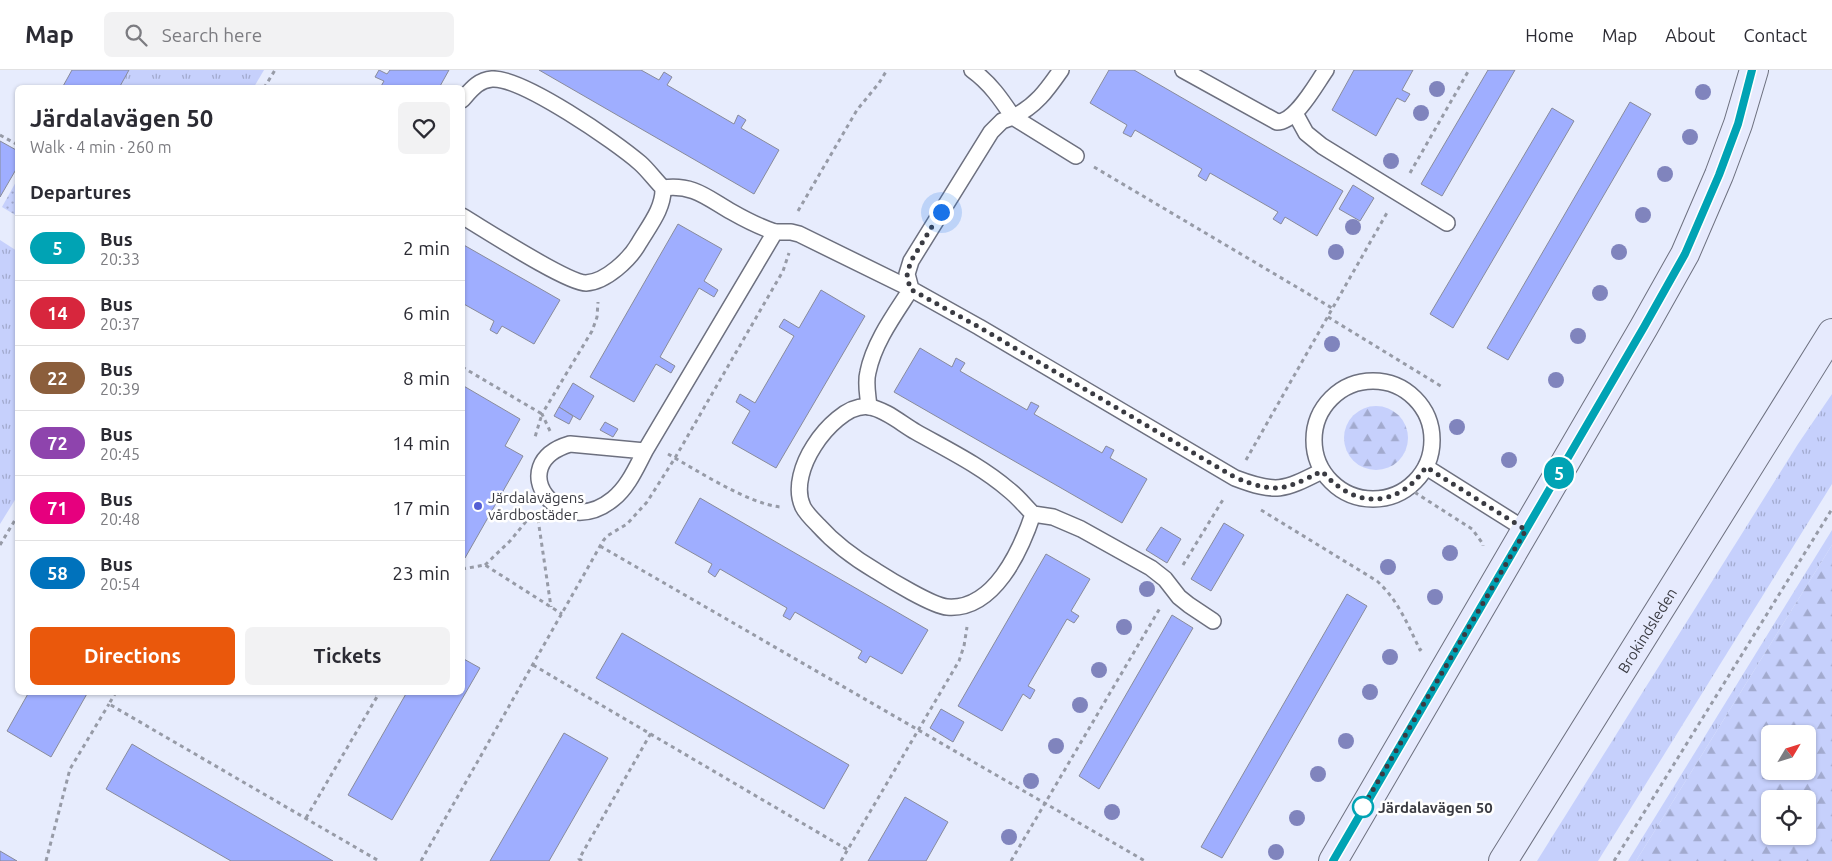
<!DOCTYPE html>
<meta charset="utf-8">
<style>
:root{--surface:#fff;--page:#f2f2f3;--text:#2b2b33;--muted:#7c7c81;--line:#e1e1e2;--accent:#ea580c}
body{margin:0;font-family:Ubuntu,sans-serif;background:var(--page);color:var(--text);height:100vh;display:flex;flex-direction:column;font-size:19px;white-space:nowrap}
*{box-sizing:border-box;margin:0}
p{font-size:16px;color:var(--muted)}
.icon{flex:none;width:28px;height:28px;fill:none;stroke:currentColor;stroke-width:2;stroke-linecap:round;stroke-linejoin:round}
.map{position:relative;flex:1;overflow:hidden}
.drawer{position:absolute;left:15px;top:15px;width:450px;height:610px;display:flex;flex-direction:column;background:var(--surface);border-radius:8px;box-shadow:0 1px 4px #0004}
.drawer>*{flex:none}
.badge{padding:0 10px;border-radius:16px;font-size:18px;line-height:32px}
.needle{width:32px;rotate:52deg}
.buttons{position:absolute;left:1761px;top:655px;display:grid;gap:10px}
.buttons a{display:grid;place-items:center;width:55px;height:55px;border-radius:8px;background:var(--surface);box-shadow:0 1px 4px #0004;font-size:25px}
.you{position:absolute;width:25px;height:25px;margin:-12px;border:4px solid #fff;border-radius:50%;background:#1a73e8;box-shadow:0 0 0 8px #1a73e833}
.map>.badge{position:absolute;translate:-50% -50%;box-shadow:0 0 0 2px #fff}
h2{padding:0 15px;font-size:19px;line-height:45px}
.round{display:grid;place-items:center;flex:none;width:52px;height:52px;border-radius:8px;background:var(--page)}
.head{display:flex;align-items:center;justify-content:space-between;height:85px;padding:0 15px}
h1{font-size:24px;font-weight:700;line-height:38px}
.primary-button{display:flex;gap:10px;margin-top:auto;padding:10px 15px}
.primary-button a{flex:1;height:58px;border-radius:8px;background:var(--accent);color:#fff;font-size:20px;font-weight:700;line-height:58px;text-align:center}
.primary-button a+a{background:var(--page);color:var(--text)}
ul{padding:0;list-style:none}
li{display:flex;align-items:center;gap:15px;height:65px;padding:0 15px;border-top:1px solid var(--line)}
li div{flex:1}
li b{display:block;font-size:19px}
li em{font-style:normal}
li .badge{min-width:55px;font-weight:700;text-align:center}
header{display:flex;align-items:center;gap:30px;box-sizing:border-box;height:70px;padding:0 25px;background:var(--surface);border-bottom:1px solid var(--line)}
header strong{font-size:24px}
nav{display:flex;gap:28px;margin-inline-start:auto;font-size:18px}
.search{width:350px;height:45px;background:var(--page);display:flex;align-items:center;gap:12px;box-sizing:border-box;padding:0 18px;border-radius:8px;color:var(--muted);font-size:19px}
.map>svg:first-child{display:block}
.grass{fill:url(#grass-tufts)}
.forest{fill:url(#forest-firs);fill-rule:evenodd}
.park{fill:url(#park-dots)}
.building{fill:#9faeff;stroke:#888b9b}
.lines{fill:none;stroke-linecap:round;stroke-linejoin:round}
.lane-casing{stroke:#6d707f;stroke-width:18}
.secondary-casing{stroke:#6d707f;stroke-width:30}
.path{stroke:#979ba7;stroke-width:3;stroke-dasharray:4 4;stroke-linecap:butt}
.lane{stroke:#fff;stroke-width:15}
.secondary{stroke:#e6eafd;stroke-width:28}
.tree{fill:#8084bd}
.line-casing{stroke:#fff;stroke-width:11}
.line{stroke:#00a3b4;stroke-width:8}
.walk{stroke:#3a3b42;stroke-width:5;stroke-dasharray:0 9}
.poi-dot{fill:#545ed4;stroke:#fff;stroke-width:2}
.stop-dot{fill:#fff;stroke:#00a3b4;stroke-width:2.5}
.labels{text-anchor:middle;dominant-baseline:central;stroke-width:5;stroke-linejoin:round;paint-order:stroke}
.poi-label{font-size:15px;fill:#3a3b42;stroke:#fff;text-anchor:start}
.street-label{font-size:15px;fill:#3a3b42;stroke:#fff}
.stop-label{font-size:15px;font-weight:bold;fill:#3a3b42;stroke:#fff;text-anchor:start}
</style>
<header>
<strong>Map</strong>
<div class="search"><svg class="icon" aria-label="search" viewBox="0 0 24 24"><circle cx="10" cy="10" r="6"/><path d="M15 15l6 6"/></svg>Search here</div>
<nav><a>Home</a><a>Map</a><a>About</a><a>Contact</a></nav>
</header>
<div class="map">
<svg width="1832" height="791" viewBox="0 0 1832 791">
<defs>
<pattern id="grass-tufts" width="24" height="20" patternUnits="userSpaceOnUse" patternTransform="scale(1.25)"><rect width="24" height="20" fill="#c6d0fc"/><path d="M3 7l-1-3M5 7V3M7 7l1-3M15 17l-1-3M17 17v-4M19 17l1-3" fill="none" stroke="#a2aace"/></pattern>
<pattern id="forest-firs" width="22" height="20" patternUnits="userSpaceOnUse" patternTransform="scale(1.25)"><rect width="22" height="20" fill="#c6d0fc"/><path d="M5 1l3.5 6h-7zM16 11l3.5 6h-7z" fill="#a2aace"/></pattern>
<pattern id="park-dots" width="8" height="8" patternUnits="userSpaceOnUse" patternTransform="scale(1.25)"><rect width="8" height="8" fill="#c6d0fc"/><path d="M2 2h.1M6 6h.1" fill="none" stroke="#a2aace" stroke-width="1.8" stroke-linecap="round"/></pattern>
</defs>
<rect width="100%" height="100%" fill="#e7ecfd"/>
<g class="grass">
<polygon points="129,0 264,0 254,17 119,17"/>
<polygon points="0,170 17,181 18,425 0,454"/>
<polygon points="1832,324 1832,414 1598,791 1537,791 1798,374"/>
<polygon points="1832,460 1832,475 1636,791 1628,791"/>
</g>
<g class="forest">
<circle cx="1376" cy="368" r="32"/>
<path d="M1832,475V791H1636ZM1770,664H1808V701H1770ZM1770,729H1808V766H1770Z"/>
</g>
<polygon class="park" points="17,110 17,146 2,137"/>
<g class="building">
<polygon points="72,0 129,0 119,18 62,18"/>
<polygon points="379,0 387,4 390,0 449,0 439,18 380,18 384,11 375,7"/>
<polygon points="539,0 641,0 659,10 664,2 672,7 667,15 734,54 738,45 746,50 741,58 779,80 754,124"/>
<polygon points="1109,0 1134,0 1343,121 1317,166 1285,147 1281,154 1273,149 1278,142 1210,103 1206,111 1198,106 1202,99 1135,60 1131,67 1123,63 1127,55 1090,33"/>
<polygon points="1354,0 1413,0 1402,20 1410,24 1405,32 1397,28 1376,66 1332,40"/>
<polygon points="1488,0 1515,0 1442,126 1421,114"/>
<polygon points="1630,32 1651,44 1508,290 1487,278"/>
<polygon points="1552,38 1574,51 1453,258 1430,244"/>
<polygon points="0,71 18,81 18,96 0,127"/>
<polygon points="1353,115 1374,128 1360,151 1339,139"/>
<polygon points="678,154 722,179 704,211 718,220 714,227 699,218 660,287 675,296 671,303 656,294 634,332 590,307"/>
<polygon points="462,174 560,230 534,274 502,256 497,264 490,260 494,251 462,233"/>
<polygon points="821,220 865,246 776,398 732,373 750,341 736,332 740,324 755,333 794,266 779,257 784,249 799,258"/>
<polygon points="920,278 952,297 956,288 965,293 960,301 1027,340 1031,332 1039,336 1034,344 1102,383 1106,376 1114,380 1110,388 1147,409 1122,453 894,322"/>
<polygon points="573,313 594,326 580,350 559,337"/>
<polygon points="462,315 520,349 505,376 523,386 465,488 462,486"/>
<polygon points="559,337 573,346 569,354 554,346"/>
<polygon points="605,352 618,359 613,367 600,360"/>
<polygon points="700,428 928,560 902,604 870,586 866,593 858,588 862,581 795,542 790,550 783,546 787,538 720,499 715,507 708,502 712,494 675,473"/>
<polygon points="1224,453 1244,465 1211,521 1191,509"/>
<polygon points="1161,457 1181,469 1167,493 1146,480"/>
<polygon points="1046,484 1090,509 1071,541 1079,546 1074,553 1067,549 1028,616 1035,620 1030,629 1023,624 1002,661 958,636"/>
<polygon points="1347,524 1367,536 1222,788 1201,777"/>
<polygon points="1172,545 1193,558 1099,719 1079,706"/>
<polygon points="622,563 849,695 824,739 596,608"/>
<polygon points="462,588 480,598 392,750 348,725 407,622 462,622"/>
<polygon points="29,622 88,622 51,687 7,661"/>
<polygon points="941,639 964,652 953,672 930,658"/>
<polygon points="564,663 608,688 549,791 490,791"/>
<polygon points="132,674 157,689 333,791 231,791 106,719"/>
<polygon points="905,727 948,752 926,791 868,791"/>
<polygon points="0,781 17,791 0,791"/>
</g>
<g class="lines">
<g class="lane-casing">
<g id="lane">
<path d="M972,0C990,13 1001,29 1013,47C1036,36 1047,20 1061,0"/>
<path d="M1183,0L1277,52C1296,52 1316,14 1326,0"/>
<path d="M462,30C471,20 478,10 492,9C522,7 616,72 640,93C648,100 655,110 663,118C664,138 649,156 639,173C630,189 606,212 586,213C567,213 484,159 462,146"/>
<polyline points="1295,43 1306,63 1322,76 1447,153"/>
<path d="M1076,86L1013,47L1002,51L991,62L911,191L907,204L911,219L979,257L1235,408C1277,424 1284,420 1322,401"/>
<path d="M663,118C694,114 707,128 732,142C746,150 760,157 775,162"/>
<circle cx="1373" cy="370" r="59"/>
<path d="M645,381C636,398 628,417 613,429C559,473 502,394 570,374L645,381L775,162H791L799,164L911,219C895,244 874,272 868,302C865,313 868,325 869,337"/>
<polyline points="1426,397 1526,460"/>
<path d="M1033,444C1025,436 1018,427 1009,420C981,396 948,380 916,362C902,354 886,340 870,337C848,333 824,360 814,376C803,393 794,418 803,437C806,443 813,450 818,455C835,474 854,488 876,501C890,510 933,536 947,537C994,541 1021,480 1033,444L1053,447L1081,459L1151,498L1165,509L1179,527L1189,535L1213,551"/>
</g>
</g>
<g class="secondary-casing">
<g id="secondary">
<polyline points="1333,791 1644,257 1685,184 1719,105 1738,54 1754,0"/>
<path id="s1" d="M1503,791L1832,263"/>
</g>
</g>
<g class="path">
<polyline points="264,18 275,0"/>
<polyline points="0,65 18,75"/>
<polyline points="1094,97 1332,238"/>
<polyline points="1410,103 1469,0"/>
<polyline points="798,141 857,40 879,13 887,0"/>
<polyline points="1328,247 1444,318"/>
<polyline points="462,297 542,344 535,367"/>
<polyline points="550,361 542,344 592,261 597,247 598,232"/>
<path d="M668,384C698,401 747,433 780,437"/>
<polyline points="1246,390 1388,141"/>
<polyline points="1408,418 1472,459 1483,474 1483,476"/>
<path d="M1261,440L1377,511C1398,530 1408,555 1420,580L1423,576"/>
<polyline points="538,449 551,537"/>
<polyline points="0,475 18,445"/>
<polyline points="600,476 1145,791"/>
<polyline points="485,495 510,471 533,443"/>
<polyline points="1183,495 1224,428"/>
<polyline points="462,499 485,495 562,544"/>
<polyline points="533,595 848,780"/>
<polyline points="116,622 109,634 379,791"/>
<polyline points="306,748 378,625 373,622"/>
<polyline points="46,791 70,699 109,634"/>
<polyline points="421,791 603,471 607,466 627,454 647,432 675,388 783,201 789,183"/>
<polyline points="582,791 579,789 651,663"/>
<polyline points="841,791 959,591 964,576 967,557"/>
<polyline points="1011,791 1160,538"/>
<polyline points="1614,791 1832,439"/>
</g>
<use href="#lane" class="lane"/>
<use href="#secondary" class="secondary"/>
</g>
<g class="tree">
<circle cx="1437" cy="19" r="8"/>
<circle cx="1703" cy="22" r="8"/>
<circle cx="1421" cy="43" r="8"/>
<circle cx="1690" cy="67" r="8"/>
<circle cx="1391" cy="91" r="8"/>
<circle cx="1665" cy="104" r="8"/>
<circle cx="1643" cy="145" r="8"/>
<circle cx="1353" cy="157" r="8"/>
<circle cx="1336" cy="182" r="8"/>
<circle cx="1619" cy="182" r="8"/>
<circle cx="1600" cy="223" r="8"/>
<circle cx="1578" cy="266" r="8"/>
<circle cx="1332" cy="274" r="8"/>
<circle cx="1556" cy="310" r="8"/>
<circle cx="1457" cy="357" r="8"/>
<circle cx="1509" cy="390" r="8"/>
<circle cx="1450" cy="483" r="8"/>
<circle cx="1388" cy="497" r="8"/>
<circle cx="1147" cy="519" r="8"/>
<circle cx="1435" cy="527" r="8"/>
<circle cx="1124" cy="557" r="8"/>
<circle cx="1390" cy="587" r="8"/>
<circle cx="1099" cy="600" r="8"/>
<circle cx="1370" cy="622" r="8"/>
<circle cx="1080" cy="635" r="8"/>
<circle cx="1346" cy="671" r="8"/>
<circle cx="1056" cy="676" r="8"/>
<circle cx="1318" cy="704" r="8"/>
<circle cx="1031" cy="711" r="8"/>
<circle cx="1112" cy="742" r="8"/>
<circle cx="1297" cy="748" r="8"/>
<circle cx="1009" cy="767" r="8"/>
<circle cx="1276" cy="782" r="8"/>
</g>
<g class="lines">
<g class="line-casing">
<polyline id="line" points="1333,791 1644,257 1685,184 1719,105 1738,54 1752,0"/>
</g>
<use href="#line" class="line"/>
<path class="walk" d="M941,142L911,191L907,204L910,219L979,257L1236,408C1277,424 1284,420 1322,401C1354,439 1398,439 1426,397L1526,460L1363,737"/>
</g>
<circle class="poi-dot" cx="478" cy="436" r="5"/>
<circle class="stop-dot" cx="1363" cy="737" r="10"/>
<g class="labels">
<g class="poi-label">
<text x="488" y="427">Järdalavägens<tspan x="488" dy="17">vårdbostäder</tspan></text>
</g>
<g class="street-label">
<text stroke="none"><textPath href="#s1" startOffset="272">Brokindsleden</textPath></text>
</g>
<g class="stop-label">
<text x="1378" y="737">Järdalavägen 50</text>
</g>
</g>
</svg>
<div class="buttons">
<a><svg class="needle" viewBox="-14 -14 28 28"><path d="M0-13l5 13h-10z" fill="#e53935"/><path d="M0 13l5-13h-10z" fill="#7c7c81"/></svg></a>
<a><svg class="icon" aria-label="locate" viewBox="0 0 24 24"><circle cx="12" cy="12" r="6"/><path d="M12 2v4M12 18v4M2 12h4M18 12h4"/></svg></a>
</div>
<div class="you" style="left:941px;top:142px"></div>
<b class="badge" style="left:1559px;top:403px;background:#00a3b4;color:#fff">5</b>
<section class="drawer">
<div class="head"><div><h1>Järdalavägen 50</h1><p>Walk · 4 min · 260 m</p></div><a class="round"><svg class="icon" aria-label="heart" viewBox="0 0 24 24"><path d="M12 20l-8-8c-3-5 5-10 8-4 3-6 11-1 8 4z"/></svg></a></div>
<h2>Departures</h2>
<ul>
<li><span class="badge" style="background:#00a3b4;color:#fff">5</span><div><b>Bus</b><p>20:33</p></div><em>2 min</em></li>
<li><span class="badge" style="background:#d7263d;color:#fff">14</span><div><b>Bus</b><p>20:37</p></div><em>6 min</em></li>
<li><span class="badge" style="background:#8b5e3c;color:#fff">22</span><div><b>Bus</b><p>20:39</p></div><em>8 min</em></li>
<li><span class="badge" style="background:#8e44ad;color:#fff">72</span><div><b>Bus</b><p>20:45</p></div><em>14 min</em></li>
<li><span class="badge" style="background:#e6007e;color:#fff">71</span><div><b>Bus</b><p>20:48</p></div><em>17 min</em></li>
<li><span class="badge" style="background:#0072bc;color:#fff">58</span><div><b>Bus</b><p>20:54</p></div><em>23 min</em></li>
</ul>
<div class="primary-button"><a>Directions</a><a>Tickets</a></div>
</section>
</div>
